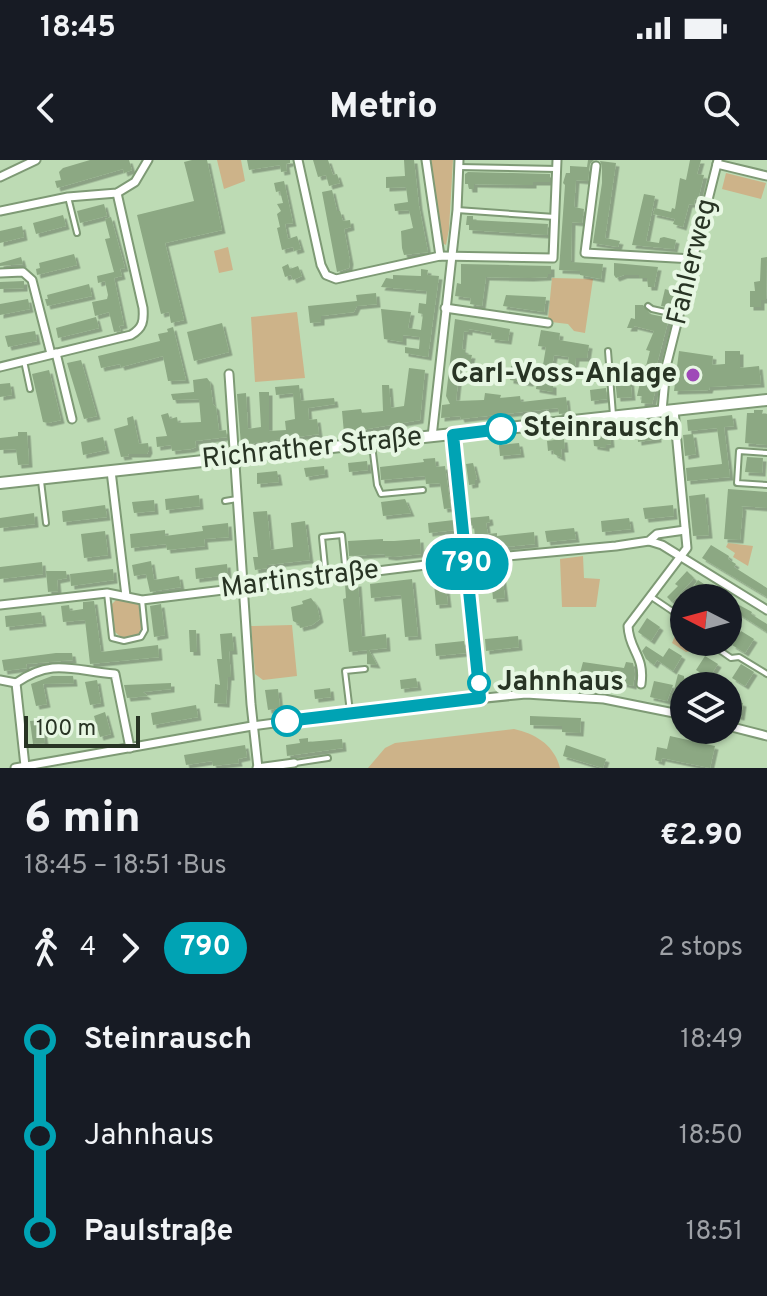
<!DOCTYPE html>
<meta charset="utf-8">
<style>
:root{--surface:#171b24;--page:#242831;--text:#f1f3f6;--muted:#9ea1a6}
body{margin:0;font-family:Overpass,sans-serif;background:var(--page);color:var(--text);height:100vh;display:flex;flex-direction:column;font-size:30px;white-space:nowrap}
*{box-sizing:border-box;margin:0}
p{font-size:26px;color:var(--muted)}
.icon{flex:none;width:44px;height:44px;fill:none;stroke:currentColor;stroke-width:2;stroke-linecap:round;stroke-linejoin:round}
.map{position:relative;height:608px;overflow:hidden}
.sheet{display:flex;flex-direction:column;background:var(--surface);flex:1}
.sheet>*{flex:none}
.badge{padding:0 16px;border-radius:26px;font-size:28px;line-height:52px}
.needle{width:52px;rotate:276deg}
.controls{position:absolute;left:670px;top:424px;display:grid;gap:16px}
.controls a{display:grid;place-items:center;width:72px;height:72px;border-radius:50%;background:var(--surface);box-shadow:0 2px 6px #0004;font-size:40px}
.scale{position:absolute;left:24px;bottom:20px;width:116px;box-sizing:border-box;padding-left:8px;border:4px solid #283424;border-top:0;font-size:22px;line-height:28px;white-space:nowrap;color:#283424;-webkit-text-stroke:6px #e7f7e3;paint-order:stroke}
.map>.badge{position:absolute;translate:-50% -50%;box-shadow:0 0 0 4px #fff}
.legs{display:flex;align-items:center;gap:12px;height:88px;padding:0 24px;font-size:26px}
.legs p{margin-inline-start:auto}
.headline{display:flex;align-items:center;justify-content:space-between;height:136px;padding:0 24px}
h1{font-size:44px;font-weight:800;line-height:60px}
ul{padding:0 24px;list-style:none}
li{display:flex;align-items:center;gap:28px;height:96px;font-size:30px}
li i{display:grid;place-items:center;width:12px;height:100%;margin:0 10px;background:currentColor}
li i::after{content:'';width:20px;height:20px;margin:-10px;border:6px solid;border-radius:50%;background:var(--surface)}
li p{margin-inline-start:auto}
li:first-child i{background:linear-gradient(#0000 50%,currentColor 0)}
li:last-child i{background:linear-gradient(currentColor 50%,#0000 0)}
.status{display:flex;justify-content:space-between;align-items:center;height:56px;padding:0 40px;background:var(--surface);direction:ltr}
.status svg{height:22px;fill:currentColor}
header{display:flex;justify-content:space-between;align-items:center;height:104px;padding:0 24px;background:var(--surface);font-size:36px;font-weight:800}
.map>svg:first-child{display:block}
.green{fill:#cdb389}
.building{fill:#8ca883;filter:url(#shadow)}
.lines{fill:none;stroke-linecap:round;stroke-linejoin:round}
.lane-casing{stroke:#7e9a75;stroke-width:8}
.street-casing{stroke:#7e9a75;stroke-width:11}
.secondary-casing{stroke:#7e9a75;stroke-width:14}
.lane{stroke:#fff;stroke-width:4}
.street{stroke:#fff;stroke-width:7}
.secondary{stroke:#fff;stroke-width:10}
.line-1-casing{stroke:#fff;stroke-width:18}
.line-1{stroke:#00a3b4;stroke-width:12}
.poi-dot{fill:#9f4ab8;stroke:#e7f7e3;stroke-width:3}
.stop-1-dot{fill:#fff;stroke:#00a3b4;stroke-width:4}
.labels{text-anchor:middle;dominant-baseline:central;stroke-width:8;stroke-linejoin:round;paint-order:stroke}
.street-label{font-size:28px;fill:#283424;stroke:#e7f7e3}
.poi-label{font-size:28px;font-weight:bold;fill:#283424;stroke:#e7f7e3;text-anchor:end}
.stop-label{font-size:28px;font-weight:bold;fill:#283424;stroke:#e7f7e3;text-anchor:start}
</style>
<div class="status"><b>18:45</b><svg viewBox="0 0 49 12"><path d="M0 12V9h3v3zM5 12V6h3v6zM10 12V3h3v9zM15 12V0h3v12zM26 1h20v11H26zM47 4h2v5h-2z"/></svg></div>
<header><svg class="icon" aria-label="back" viewBox="0 0 24 24"><path d="M15 5l-7 7 7 7"/></svg>Metrio<svg class="icon" aria-label="search" viewBox="0 0 24 24"><circle cx="10" cy="10" r="6"/><path d="M15 15l6 6"/></svg></header>
<div class="map">
<svg width="767" height="608" viewBox="0 0 767 608">
<defs>
<filter id="shadow"><feDropShadow dx="3.5" dy="3.5" stdDeviation="0" flood-color="#0004"/></filter>
</defs>
<rect width="100%" height="100%" fill="#bddbb4"/>
<g class="green">
<polygon points="217,0 241,0 245,21 224,29"/>
<polygon points="429,0 453,0 449,69 446,85 442,83"/>
<polygon points="726,13 766,23 761,39 722,29"/>
<polygon points="228,87 233,110 219,113 214,91"/>
<polygon points="552,118 593,119 585,173 574,171 568,164 551,162 548,159"/>
<polygon points="297,152 305,218 255,222 251,157"/>
<polygon points="728,383 753,386 748,406 733,397 735,393 726,387"/>
<polygon points="583,396 584,418 600,419 596,447 562,447 560,399"/>
<polygon points="117,439 138,442 142,465 139,474 122,478 115,472 111,445"/>
<polygon points="292,465 297,516 263,520 255,514 251,466"/>
<polygon points="678,469 684,474 684,482 691,482 695,488 693,491 686,492 672,483"/>
<path d="M514,569C536,574 554,585 560,608H368L385,588L395,583Z"/>
</g>
<g class="building">
<polygon points="90,0 129,0 132,10 124,13 123,9 57,28 55,21 61,20 59,12 63,8"/>
<polygon points="192,0 207,0 222,70 165,83 184,160 171,163 169,152 161,154 137,55 194,41 184,2"/>
<polygon points="247,0 290,0 290,3 286,4 287,11 281,12 280,5 249,10"/>
<polygon points="313,0 328,0 333,15 337,14 340,23 329,26 326,15 318,17"/>
<polygon points="404,0 414,0 419,46 428,92 404,95 402,88 401,71 413,68 409,50 395,51 394,44 408,42 406,27 386,28 386,17 405,16"/>
<polygon points="588,0 594,0 590,4 588,21 576,20 574,47 584,49 582,63 572,62 571,102 603,104 601,119 580,115 580,111 559,110 565,25 563,23 566,13 570,13 570,6 587,7"/>
<polygon points="690,0 701,0 697,14 704,15 698,40 695,39 694,45 689,44 683,67 673,64 675,59 653,54 655,48 671,52 672,48 675,49 680,18 686,20"/>
<polygon points="600,1 616,3 605,78 620,81 618,87 593,83 602,23 602,6"/>
<polygon points="468,12 550,14 550,22 533,22 533,25 526,25 474,24 474,29 469,29 468,24 465,24 465,14"/>
<polygon points="284,21 293,63 285,64 288,79 297,76 301,89 294,91 293,87 282,90 277,68 280,67 277,54 281,51 277,44 283,43 280,31 276,32 274,23"/>
<polygon points="332,30 337,51 340,51 343,61 350,60 351,67 344,69 350,101 349,108 337,112 322,32"/>
<polygon points="644,34 655,36 646,81 659,83 660,78 664,77 676,80 674,89 632,85"/>
<polygon points="104,44 107,56 80,63 77,51"/>
<polygon points="63,55 66,66 36,74 33,63"/>
<polygon points="467,56 473,56 473,60 548,64 547,75 469,70 469,65 466,65"/>
<polygon points="111,57 125,108 120,109 122,116 114,118 124,165 119,166 121,171 114,172 109,152 95,156 92,142 107,139 108,135 105,121 98,123 97,116 114,112 105,79 110,78 105,59"/>
<polygon points="22,66 24,77 0,83 0,71"/>
<polygon points="74,94 77,105 37,115 36,109 40,108 39,103"/>
<polygon points="21,97 23,104 0,106 0,103"/>
<polygon points="767,97 766,140 761,140 761,147 750,147 750,131 755,131 754,122 760,121 761,98"/>
<polygon points="614,103 658,107 654,127 648,127 647,118 639,118 639,115 624,115 616,118 614,115"/>
<polygon points="288,104 290,109 298,106 302,116 293,120 291,115 285,117 282,107"/>
<polygon points="461,104 551,106 551,114 548,114 548,117 530,118 486,117 482,146 470,144 471,138 455,136 457,123 461,124"/>
<polygon points="421,109 428,110 427,115 439,116 428,197 405,193 405,187 419,189 420,177 403,175 403,182 384,179 381,149 411,152 408,168 421,170 423,154 418,153 419,143 426,144 427,131 381,127 386,118 393,119 393,115 421,116"/>
<polygon points="24,121 24,128 0,129 0,122"/>
<polygon points="89,124 92,136 47,146 45,139 48,139 47,135"/>
<polygon points="665,129 675,132 671,148 661,146"/>
<polygon points="376,133 377,144 357,146 354,152 321,156 321,162 310,163 308,146 357,141 356,135"/>
<polygon points="506,135 546,137 544,152 503,146"/>
<polygon points="28,139 30,149 0,155 0,144"/>
<polygon points="635,145 643,145 650,154 669,158 656,208 650,207 647,223 650,224 649,227 656,228 652,244 641,243 642,236 637,236 644,205 649,207 646,206 650,191 646,190 654,171 634,166 634,168 627,168 631,158 635,159"/>
<polygon points="96,157 99,168 58,178 56,168"/>
<polygon points="455,159 510,169 508,181 491,179 492,173 469,169 469,172 464,171 462,189 465,190 465,194 472,195 471,199 471,204 460,203 456,241 484,240 485,233 501,235 500,238 520,236 521,242 566,237 568,253 559,254 558,248 461,259 460,256 441,258 442,245 450,244 446,236"/>
<polygon points="222,163 229,192 194,201 187,172"/>
<polygon points="173,167 186,220 168,221 163,196 121,207 120,204 101,208 98,196 160,181 158,174 168,172 167,169"/>
<polygon points="541,170 560,173 559,180 589,185 587,198 576,198 574,214 567,213 569,197 554,195 552,207 543,205 546,187 538,186"/>
<polygon points="35,171 37,181 8,187 5,176"/>
<polygon points="679,191 713,196 712,205 725,204 725,191 740,191 740,208 759,206 761,224 710,227 709,230 674,231"/>
<polygon points="81,200 97,256 84,259 67,203"/>
<polygon points="511,206 532,209 530,223 510,220"/>
<polygon points="409,208 425,210 420,260 344,273 342,251 361,249 362,253 383,251 382,225 389,225 391,248 404,246"/>
<polygon points="49,210 61,260 48,263 43,262 32,214"/>
<polygon points="630,217 632,237 617,238 615,219"/>
<polygon points="207,218 210,222 213,244 216,247 219,271 226,270 227,277 195,281 196,287 191,289 172,291 171,285 157,287 156,277 167,276 161,255 168,253 170,259 177,257 178,263 201,262 199,239 173,240 171,234 194,232 193,220"/>
<polygon points="537,222 553,224 553,232 536,229"/>
<polygon points="10,223 12,235 0,237 0,224"/>
<polygon points="299,225 301,241 334,238 335,244 308,248 309,260 317,259 319,274 241,285 237,234 246,233 248,269 261,267 259,232 269,232 269,271 286,270 285,261 295,259 293,233 276,235 275,227"/>
<polygon points="606,228 607,239 591,241 590,230"/>
<polygon points="754,250 763,250 762,254 767,254 767,285 745,283 747,253 754,253"/>
<polygon points="732,255 734,266 724,267 730,317 687,321 686,308 722,304 717,268 688,271 687,260"/>
<polygon points="133,256 139,284 148,283 149,290 147,294 128,294 129,296 121,297 114,269 128,265 127,258"/>
<polygon points="657,269 658,279 638,282 637,271"/>
<polygon points="18,272 27,272 29,304 18,305 16,289 0,290 0,278 18,276"/>
<polygon points="610,274 611,284 606,285 606,288 594,286 593,276"/>
<polygon points="693,274 696,294 685,296 683,275"/>
<polygon points="103,277 106,290 83,295 81,282"/>
<polygon points="561,279 564,279 565,289 561,289 562,298 554,294 553,290 548,291 547,281"/>
<polygon points="519,283 521,294 500,296 499,285"/>
<polygon points="747,297 763,298 762,313 745,312"/>
<polygon points="435,298 436,307 445,306 451,348 444,349 440,323 426,324 425,316 381,320 380,307 424,302 423,299"/>
<polygon points="367,301 368,310 349,312 348,303"/>
<polygon points="473,303 477,319 475,320 475,324 469,325 466,304"/>
<polygon points="324,306 325,314 306,317 304,308"/>
<polygon points="277,311 279,322 257,324 257,313"/>
<polygon points="728,329 767,332 767,348 741,346 743,347 740,380 724,379"/>
<polygon points="705,334 709,375 693,376 689,336"/>
<polygon points="199,335 200,346 166,350 165,339"/>
<polygon points="405,339 411,353 383,356 381,342"/>
<polygon points="154,340 155,351 134,353 132,342"/>
<polygon points="105,345 107,357 63,362 62,351"/>
<polygon points="673,345 674,356 645,359 643,348"/>
<polygon points="267,351 271,390 293,387 291,363 305,361 310,400 267,405 267,408 255,410 253,397 258,397 253,352"/>
<polygon points="34,353 35,364 0,368 0,358"/>
<polygon points="489,356 490,362 486,363 488,374 497,373 497,376 534,372 535,384 476,390 474,366 469,365 469,358"/>
<polygon points="629,358 631,369 602,372 601,361"/>
<polygon points="454,360 455,370 429,373 428,363"/>
<polygon points="228,363 229,377 204,379 205,386 167,390 166,384 131,388 130,374 165,370 165,376 203,371 202,366"/>
<polygon points="574,368 576,379 547,382 545,371"/>
<polygon points="105,371 108,395 84,398 81,374"/>
<polygon points="383,379 383,381 394,381 420,379 421,394 393,397 385,396 385,394 349,396 348,381"/>
<polygon points="711,385 729,396 728,399 736,404 734,407 767,428 767,437 702,398"/>
<polygon points="151,401 154,420 179,416 181,427 150,432 146,414 134,416 132,405"/>
<polygon points="42,402 43,414 0,419 0,407"/>
<polygon points="227,404 228,415 196,419 195,408"/>
<polygon points="501,406 505,438 493,439 490,407"/>
<polygon points="113,409 114,420 71,426 70,414"/>
<polygon points="46,411 66,411 67,418 57,420 58,431 48,432"/>
<polygon points="687,411 694,418 672,442 667,437 678,426 675,424"/>
<polygon points="444,412 448,444 436,445 433,413"/>
<polygon points="412,419 418,476 405,477 401,435 371,438 370,424"/>
<polygon points="698,420 707,426 708,424 722,433 719,438 713,438 694,426"/>
<polygon points="358,423 362,477 386,474 387,488 369,490 377,505 367,504 367,490 349,492 343,439 346,438 345,424"/>
<polygon points="311,438 317,446 320,459 312,465 300,468 299,464 293,461 291,447 303,444 302,441"/>
<polygon points="728,439 752,452 751,454 767,464 767,472 728,447"/>
<polygon points="94,441 101,492 158,485 159,497 90,504 85,460 63,462 61,446 69,445 70,451 83,449 83,442"/>
<polygon points="161,444 165,475 154,477 150,446"/>
<polygon points="41,452 43,463 6,467 5,456"/>
<polygon points="647,458 660,467 651,481 638,472"/>
<polygon points="189,470 196,470 197,492 190,492"/>
<polygon points="741,471 754,479 745,493 732,485"/>
<polygon points="232,473 234,491 229,491 231,517 228,517 226,544 214,543 215,524 220,525 217,499 222,499 220,474"/>
<polygon points="518,476 519,487 486,491 485,479"/>
<polygon points="464,481 466,493 436,496 435,484"/>
<polygon points="646,486 663,497 669,488 682,496 673,511 657,500 654,505 646,499 642,491"/>
<polygon points="56,493 72,493 73,500 26,504 27,508 4,511 2,500"/>
<polygon points="705,496 718,504 709,518 696,510"/>
<polygon points="583,502 624,508 626,502 633,503 635,514 633,526 580,513"/>
<polygon points="741,504 754,512 745,526 732,518"/>
<polygon points="678,514 684,516 684,533 674,530"/>
<polygon points="52,516 73,516 74,523 43,524 47,544 36,546 31,524"/>
<polygon points="416,518 418,527 401,529 400,520"/>
<polygon points="97,520 101,543 90,545 85,522"/>
<polygon points="654,521 673,525 667,541 650,537"/>
<polygon points="171,523 171,529 143,532 148,536 127,538 124,525"/>
<polygon points="330,528 331,537 315,539 314,530"/>
<polygon points="278,529 280,548 268,550 265,530"/>
<polygon points="728,539 743,543 741,557 728,554"/>
<polygon points="196,545 198,557 153,565 151,553"/>
<polygon points="105,552 111,574 100,577 94,556"/>
<polygon points="530,556 581,558 580,573 562,572 562,566 530,565"/>
<polygon points="42,560 45,583 33,584 30,561"/>
<polygon points="670,576 715,586 710,608 662,598 661,602 655,600 657,587 667,589"/>
<polygon points="308,578 308,582 342,579 343,588 287,596 286,585 300,583 299,579"/>
<polygon points="245,585 247,597 238,599 239,603 213,606 212,601 186,605 184,595"/>
<polygon points="566,585 606,599 603,608 563,596"/>
</g>
<g class="lines">
<g class="lane-casing">
<g id="lane">
<polyline points="459,7 557,9"/>
<polyline points="68,37 77,73"/>
<polyline points="457,50 555,57"/>
<polyline points="648,146 652,149 679,155"/>
<polyline points="608,191 613,255"/>
<polyline points="24,201 30,229"/>
<polyline points="372,285 377,325 381,334 423,330"/>
<polyline points="767,293 739,291 737,323 767,325"/>
<polyline points="41,321 46,363"/>
<polyline points="225,341 237,339"/>
<polyline points="326,417 322,377 342,375 346,414"/>
<polyline points="107,433 112,478 124,481 141,477 145,470 142,440"/>
<polyline points="650,436 684,459"/>
<polyline points="708,482 731,498 739,497 767,514"/>
<polyline points="350,552 345,511 365,509"/>
<polyline points="295,603 328,598"/>
</g>
</g>
<g class="street-casing">
<g id="street">
<polyline points="298,0 321,105 326,115 336,119 440,96 553,98 557,0"/>
<polyline points="426,0 440,96"/>
<polyline points="717,4 767,16"/>
<polyline points="596,6 585,93 693,99"/>
<polyline points="0,17 36,0"/>
<polyline points="0,51 68,37 117,33 135,22 148,0"/>
<polyline points="0,113 23,112 32,120 51,194"/>
<polyline points="445,148 548,163"/>
<polyline points="56,193 72,259"/>
<path d="M0,207L131,175C143,168 144,161 143,148L117,33"/>
<polyline points="229,214 251,544 258,608"/>
<polyline points="662,251 666,207 718,0"/>
<polyline points="453,275 480,538"/>
<polyline points="432,277 457,50 459,0"/>
<polyline points="111,311 126,436"/>
<polyline points="649,381 662,385 767,450"/>
<polyline points="0,445 107,433 142,440 466,400 616,386 649,381 657,374 685,370"/>
<path d="M0,520L16,523C53,497 74,511 115,514L130,588"/>
<polyline points="16,523 25,606"/>
<path d="M641,524C645,495 629,491 628,466L687,388L674,250"/>
<polyline points="728,566 767,576"/>
<polyline points="15,608 252,566 386,548 526,534 604,539 684,555"/>
<polyline points="257,608 294,603"/>
</g>
</g>
<g class="secondary-casing">
<polyline id="secondary" points="0,323 767,240"/>
</g>
<use href="#lane" class="lane"/>
<use href="#street" class="street"/>
<use href="#secondary" class="secondary"/>
</g>
<g class="lines">
<g class="line-1-casing">
<polyline id="line-1" points="287,561 480,538 453,275 501,269"/>
</g>
<use href="#line-1" class="line-1"/>
</g>
<circle class="poi-dot" cx="693" cy="215" r="8"/>
<g class="stop-1-dot">
<circle cx="501" cy="269" r="14"/>
<circle cx="479" cy="523" r="10"/>
<circle cx="287" cy="561" r="14"/>
</g>
<g class="labels">
<g class="street-label">
<text transform="translate(693 102) rotate(-76)">Fahlerweg</text>
<text transform="translate(312 289) rotate(-6)">Richrather Straße</text>
<text transform="translate(300 420) rotate(-7)">Martinstraße</text>
</g>
<g class="poi-label">
<text x="677" y="215">Carl-Voss-Anlage</text>
</g>
<g class="stop-label">
<text x="523" y="269">Steinrausch</text>
<text x="497" y="523">Jahnhaus</text>
</g>
</g>
</svg>
<div class="controls">
<a><svg class="needle" viewBox="-14 -14 28 28"><path d="M0-13l5 13h-10z" fill="#e53935"/><path d="M0 13l5-13h-10z" fill="#9ea1a6"/></svg></a>
<a><svg class="icon" aria-label="layers" viewBox="0 0 24 24"><path d="M12 4l9 5-9 5-9-5zM3 14l9 5 9-5"/></svg></a>
</div>
<div class="scale">100 m</div>
<b class="badge" style="left:467px;top:404px;background:#00a3b4;color:#fff">790</b>
</div>
<section class="sheet">
<div class="headline"><div><h1>6 min</h1><p>18:45 – 18:51 · Bus</p></div><b>€2.90</b></div>
<div class="legs"><svg class="icon" aria-label="walk" viewBox="0 0 24 24"><circle cx="13" cy="4" r="2"/><path d="M13 8l-2 6 4 7M11 14l-3 7M7 12l3-4h3l4 4"/></svg>4<svg class="icon" aria-label="forward" viewBox="0 0 24 24"><path d="M9 5l7 7-7 7"/></svg><b class="badge" style="background:#00a3b4;color:#fff">790</b><p>2 stops</p></div>
<ul>
<li><i style="color:#00a3b4"></i><b>Steinrausch</b><p>18:49</p></li>
<li><i style="color:#00a3b4"></i><span>Jahnhaus</span><p>18:50</p></li>
<li><i style="color:#00a3b4"></i><b>Paulstraße</b><p>18:51</p></li>
</ul>
</section>
